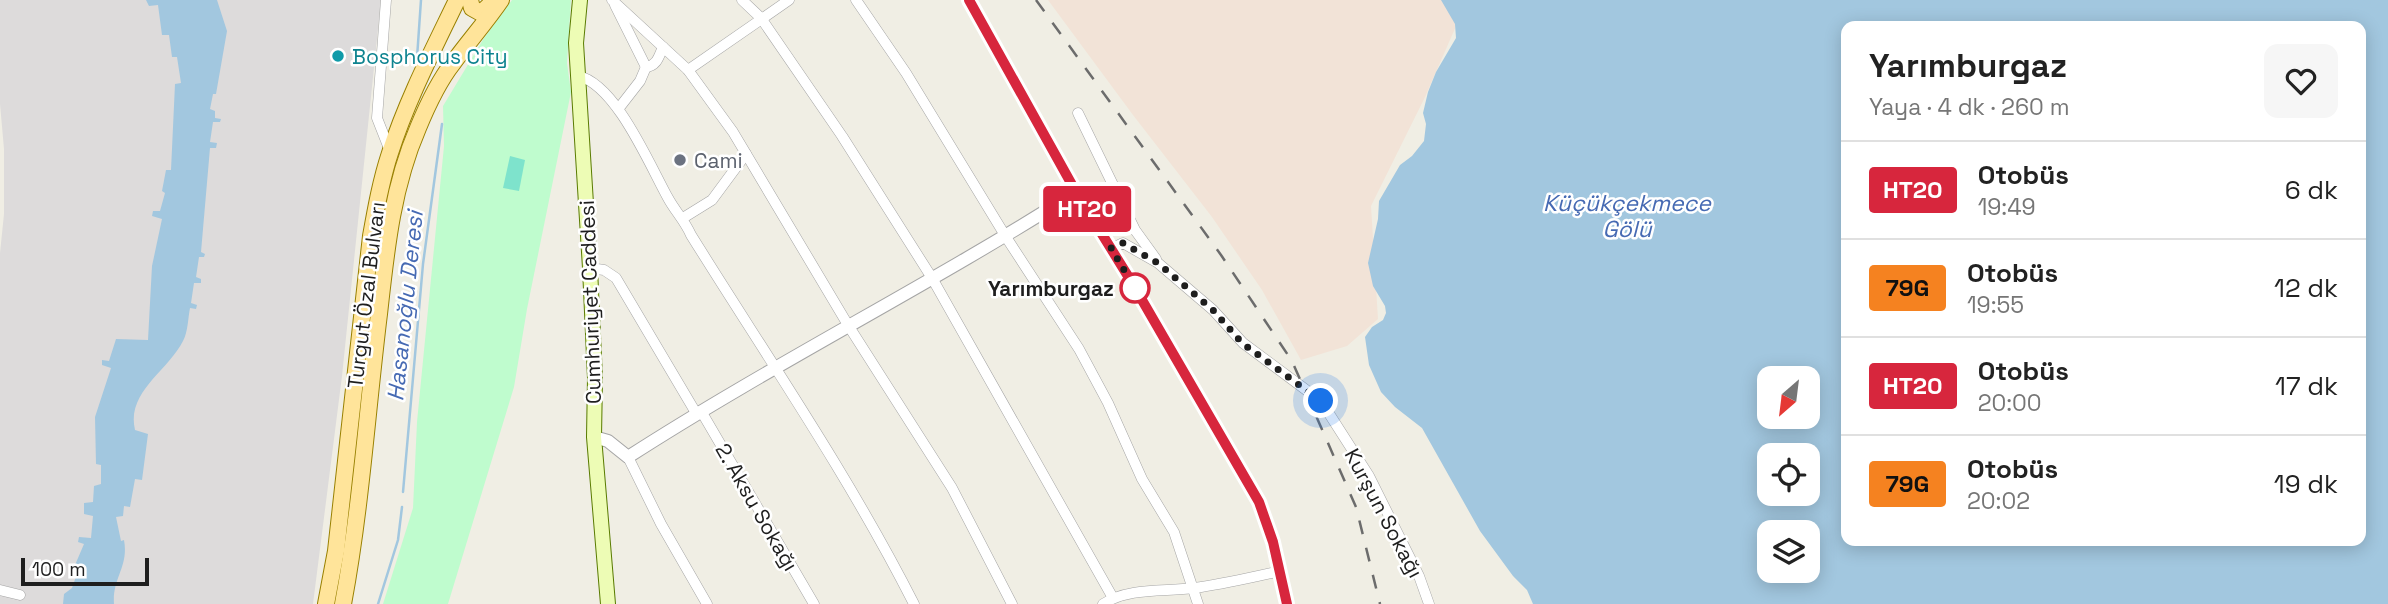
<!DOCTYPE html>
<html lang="tr">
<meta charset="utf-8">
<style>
:root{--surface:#fff;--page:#f6f6f6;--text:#222;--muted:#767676;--line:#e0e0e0}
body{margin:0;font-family:"Space Grotesk",sans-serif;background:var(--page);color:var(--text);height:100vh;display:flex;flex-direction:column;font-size:26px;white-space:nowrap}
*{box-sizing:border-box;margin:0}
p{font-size:23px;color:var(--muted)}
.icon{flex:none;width:38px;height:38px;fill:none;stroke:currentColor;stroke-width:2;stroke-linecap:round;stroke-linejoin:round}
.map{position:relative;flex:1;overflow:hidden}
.details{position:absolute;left:1841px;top:21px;width:525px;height:525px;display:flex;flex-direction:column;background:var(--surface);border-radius:14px;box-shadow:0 4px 18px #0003}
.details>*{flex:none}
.badge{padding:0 14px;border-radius:5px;font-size:24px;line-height:46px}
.needle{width:46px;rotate:208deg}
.tools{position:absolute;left:1757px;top:366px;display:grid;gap:14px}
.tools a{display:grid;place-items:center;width:63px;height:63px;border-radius:14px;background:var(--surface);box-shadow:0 4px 18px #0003;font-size:35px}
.scale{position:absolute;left:21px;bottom:18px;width:128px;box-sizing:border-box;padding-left:7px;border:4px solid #1e1e1e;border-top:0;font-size:19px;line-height:24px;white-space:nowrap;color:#1e1e1e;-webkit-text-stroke:5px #fff;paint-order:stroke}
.you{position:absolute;width:35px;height:35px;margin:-18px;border:5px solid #fff;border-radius:50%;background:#1a73e8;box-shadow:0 0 0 10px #1a73e833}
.map>.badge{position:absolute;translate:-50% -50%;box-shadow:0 0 0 4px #fff}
.round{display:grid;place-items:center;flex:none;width:74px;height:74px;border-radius:14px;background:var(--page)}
.headline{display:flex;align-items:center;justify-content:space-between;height:119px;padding:0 28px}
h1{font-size:33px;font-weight:700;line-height:52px}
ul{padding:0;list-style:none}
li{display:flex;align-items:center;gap:21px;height:98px;padding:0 28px;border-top:2px solid var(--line)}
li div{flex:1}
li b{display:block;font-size:26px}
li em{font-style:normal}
li .badge{min-width:77px;font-weight:700;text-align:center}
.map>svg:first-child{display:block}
.residential{fill:#dddbdb}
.military{fill:#f2e3d7}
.park{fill:#bffcce}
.pitch{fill:#7ee3cc}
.water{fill:#a2c7df;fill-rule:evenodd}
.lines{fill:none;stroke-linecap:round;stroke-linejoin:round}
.stream{stroke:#a2c7df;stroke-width:2.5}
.minor-casing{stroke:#a5a5a5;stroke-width:11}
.tertiary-casing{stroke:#a5a5a5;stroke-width:14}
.secondary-casing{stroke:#597b00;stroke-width:16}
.primary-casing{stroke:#998000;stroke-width:18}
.minor{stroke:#fff;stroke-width:10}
.tertiary{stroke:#fff;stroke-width:12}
.secondary{stroke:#edfcb5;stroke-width:14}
.primary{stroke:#ffe49a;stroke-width:16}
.rail{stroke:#6c6c6c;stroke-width:2.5;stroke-dasharray:14 14;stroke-linecap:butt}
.line-casing{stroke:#fff;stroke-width:16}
.line{stroke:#d7263d;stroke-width:10}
.walk{stroke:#1e1e1e;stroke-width:7;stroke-dasharray:0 12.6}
.culture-dot{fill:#0f9aa8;stroke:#fff;stroke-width:2.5}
.worship-dot{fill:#6b7280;stroke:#fff;stroke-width:2.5}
.stop-dot{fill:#fff;stroke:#d7263d;stroke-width:3.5}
.labels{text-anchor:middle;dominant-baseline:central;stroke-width:5;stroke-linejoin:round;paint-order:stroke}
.culture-label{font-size:21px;fill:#0d838f;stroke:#fff;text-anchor:start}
.worship-label{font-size:21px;fill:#5b616d;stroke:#fff;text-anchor:start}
.stop-label{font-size:21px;font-weight:bold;fill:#1e1e1e;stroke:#fff;text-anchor:end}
.street-label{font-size:21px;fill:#1e1e1e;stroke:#fff}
.water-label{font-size:23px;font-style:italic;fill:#466ab3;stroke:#fff}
</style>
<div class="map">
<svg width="2388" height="604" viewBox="0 0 2388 604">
<rect width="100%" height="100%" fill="#f0eee4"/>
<polygon class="residential" points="0,0 381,0 342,376 313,604 0,604 0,253 4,214 4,149 0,104"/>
<polygon class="military" points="1048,0 1452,0 1460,17 1425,97 1371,206 1378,319 1347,346 1301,360 1262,290 1212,217 1133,115"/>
<polygon class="park" points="512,0 571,0 567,63 571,92 527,309 514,387 448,604 383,604 413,508 417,422 444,146 443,106 484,38"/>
<polygon class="pitch" points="510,156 525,160 519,191 503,188"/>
<g class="water">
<path d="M146,0H217L227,31L216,94H213L210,109L215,111V118L221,119L220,122H213L210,142L217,143L216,148H210L201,252L205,254L204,257H199L196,277L201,279V283H194L191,303L197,305L196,309L190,308C188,318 188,332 183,341C168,371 126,392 135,430L148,434L142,480L135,479L130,507L124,506L123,516L116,517L121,541L124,540C129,567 112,578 114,604H63L64,594L72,588L79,568L75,565L84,544L78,542L79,537L91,538L93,516L84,514V503L93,502L94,486L101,484V465L96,464L95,417L111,368L102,365V360L109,361L116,339L148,340L152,266L162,219L152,216L153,211H160L165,193L162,191L166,170H171L175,84L181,83L177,57H172L169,35H162L158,5L149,6Z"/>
<path d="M1441,0H2388V604H1533L1527,590L1513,576L1480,531L1422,428L1395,407L1381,392L1369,365L1365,337L1372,327L1383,320L1386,313L1385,306L1373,286L1368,263L1378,219L1379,201L1400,165L1412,156L1424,141L1426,124L1423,113L1428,92L1436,72L1456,38L1455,24ZM1846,26H2361V541H1846ZM1769,378H1808V416H1769ZM1769,455H1808V494H1769ZM1769,532H1808V570H1769Z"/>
</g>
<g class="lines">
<g class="stream">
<polyline points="417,58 421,0"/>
<polyline points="403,492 423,264 442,124"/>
<polyline points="378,604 398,540 402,507"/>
</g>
<g class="minor-casing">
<g id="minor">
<polyline points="386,0 377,118 390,151"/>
<polyline points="612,0 688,70 733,132 848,325 952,488 1012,604"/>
<polyline points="742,0 761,18 842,136 932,278 1113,598"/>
<polyline points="856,0 906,73 1006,237 1079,349 1108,403 1142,479 1174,532 1198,604"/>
<path d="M615,5L646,67C657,66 659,56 663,47"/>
<polyline points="688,70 789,0"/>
<path d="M578,76C616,84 650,166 668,198C675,211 685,221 691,235C767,357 849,476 914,604"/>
<polyline points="619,108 640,81 646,67"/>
<polyline points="1078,113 1135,230 1156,259"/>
<polyline points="683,218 712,200 746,154"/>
<polyline points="1111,249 1123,243 1158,263 1213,310 1243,343 1321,401 1369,476 1419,576 1429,604"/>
<polyline points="590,268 604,270 616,278 696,413"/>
<polyline points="701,411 814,604"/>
<polyline points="628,457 661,524 707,604"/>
<polyline points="0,590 20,595"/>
<path d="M1103,604C1129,587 1165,592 1194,588C1224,584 1252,577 1281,571"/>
</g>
</g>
<g class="tertiary-casing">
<g id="tertiary">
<polyline points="969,0 1076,192 1131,281 1259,502 1273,542 1287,604"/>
<path d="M594,437L608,441L628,457C774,363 930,285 1076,192"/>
</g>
</g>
<g class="secondary-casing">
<polyline id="secondary" points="580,0 576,43 590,268 595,378 594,437 608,604"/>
</g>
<g class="primary-casing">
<g id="primary">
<polyline points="470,0 472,8 481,13 495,0"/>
<path d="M326,604L336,551L371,236C376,208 381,180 390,153C407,100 433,50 457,0"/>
<path d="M343,604C361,508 367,411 379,314C386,251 392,188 418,128C427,106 438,82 453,63C469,41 486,22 501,0"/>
</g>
</g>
<use href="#minor" class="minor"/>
<use href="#tertiary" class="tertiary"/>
<use href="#secondary" class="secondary"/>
<use href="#primary" class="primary"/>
<polyline class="rail" points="1036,0 1221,255 1292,361 1356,507 1380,604"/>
</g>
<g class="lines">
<g class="line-casing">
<polyline id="line" points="969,0 1076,192 1131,281 1259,502 1273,542 1287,604"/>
</g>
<use href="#line" class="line"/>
<polyline class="walk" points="1135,288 1139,295 1111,248 1123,243 1158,263 1213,310 1242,343 1321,401"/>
</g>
<circle class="culture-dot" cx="338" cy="56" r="7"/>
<circle class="worship-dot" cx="680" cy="160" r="7"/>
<circle class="stop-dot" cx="1135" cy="288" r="14"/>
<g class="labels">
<g class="culture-label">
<text x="352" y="56">Bosphorus City</text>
</g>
<g class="worship-label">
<text x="694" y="160">Cami</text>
</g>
<g class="stop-label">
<text x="1114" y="288">Yarımburgaz</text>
</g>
<g class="street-label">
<text transform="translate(366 295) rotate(-83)">Turgut Özal Bulvarı</text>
<text transform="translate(590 302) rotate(-92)">Cumhuriyet Caddesi</text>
<text transform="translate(757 507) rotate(60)">2. Aksu Sokağı</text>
<text transform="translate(1384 513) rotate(62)">Kurşun Sokağı</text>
</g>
<g class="water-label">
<text x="1627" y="203">Küçükçekmece<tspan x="1627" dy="26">Gölü</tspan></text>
<text transform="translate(405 306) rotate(-84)">Hasanoğlu Deresi</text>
</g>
</g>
</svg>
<div class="tools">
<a><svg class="needle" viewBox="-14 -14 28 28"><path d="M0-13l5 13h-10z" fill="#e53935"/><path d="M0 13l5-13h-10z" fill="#767676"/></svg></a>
<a><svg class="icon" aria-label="locate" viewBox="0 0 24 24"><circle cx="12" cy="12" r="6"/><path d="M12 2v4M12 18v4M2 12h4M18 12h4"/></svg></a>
<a><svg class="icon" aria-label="layers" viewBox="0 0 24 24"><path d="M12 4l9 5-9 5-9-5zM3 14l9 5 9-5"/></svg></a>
</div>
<div class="scale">100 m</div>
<div class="you" style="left:1321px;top:401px"></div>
<b class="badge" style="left:1087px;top:209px;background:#d7263d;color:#fff">HT20</b>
<section class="details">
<div class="headline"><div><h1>Yarımburgaz</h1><p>Yaya · 4 dk · 260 m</p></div><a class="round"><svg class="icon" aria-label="heart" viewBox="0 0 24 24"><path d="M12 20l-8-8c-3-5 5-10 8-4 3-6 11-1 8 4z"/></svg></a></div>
<ul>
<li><span class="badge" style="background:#d7263d;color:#fff">HT20</span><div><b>Otobüs</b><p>19:49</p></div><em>6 dk</em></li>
<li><span class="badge" style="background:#f58220;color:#111">79G</span><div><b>Otobüs</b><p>19:55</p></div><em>12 dk</em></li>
<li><span class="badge" style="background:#d7263d;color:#fff">HT20</span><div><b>Otobüs</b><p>20:00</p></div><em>17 dk</em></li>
<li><span class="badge" style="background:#f58220;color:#111">79G</span><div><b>Otobüs</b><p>20:02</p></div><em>19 dk</em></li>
</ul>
</section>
</div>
